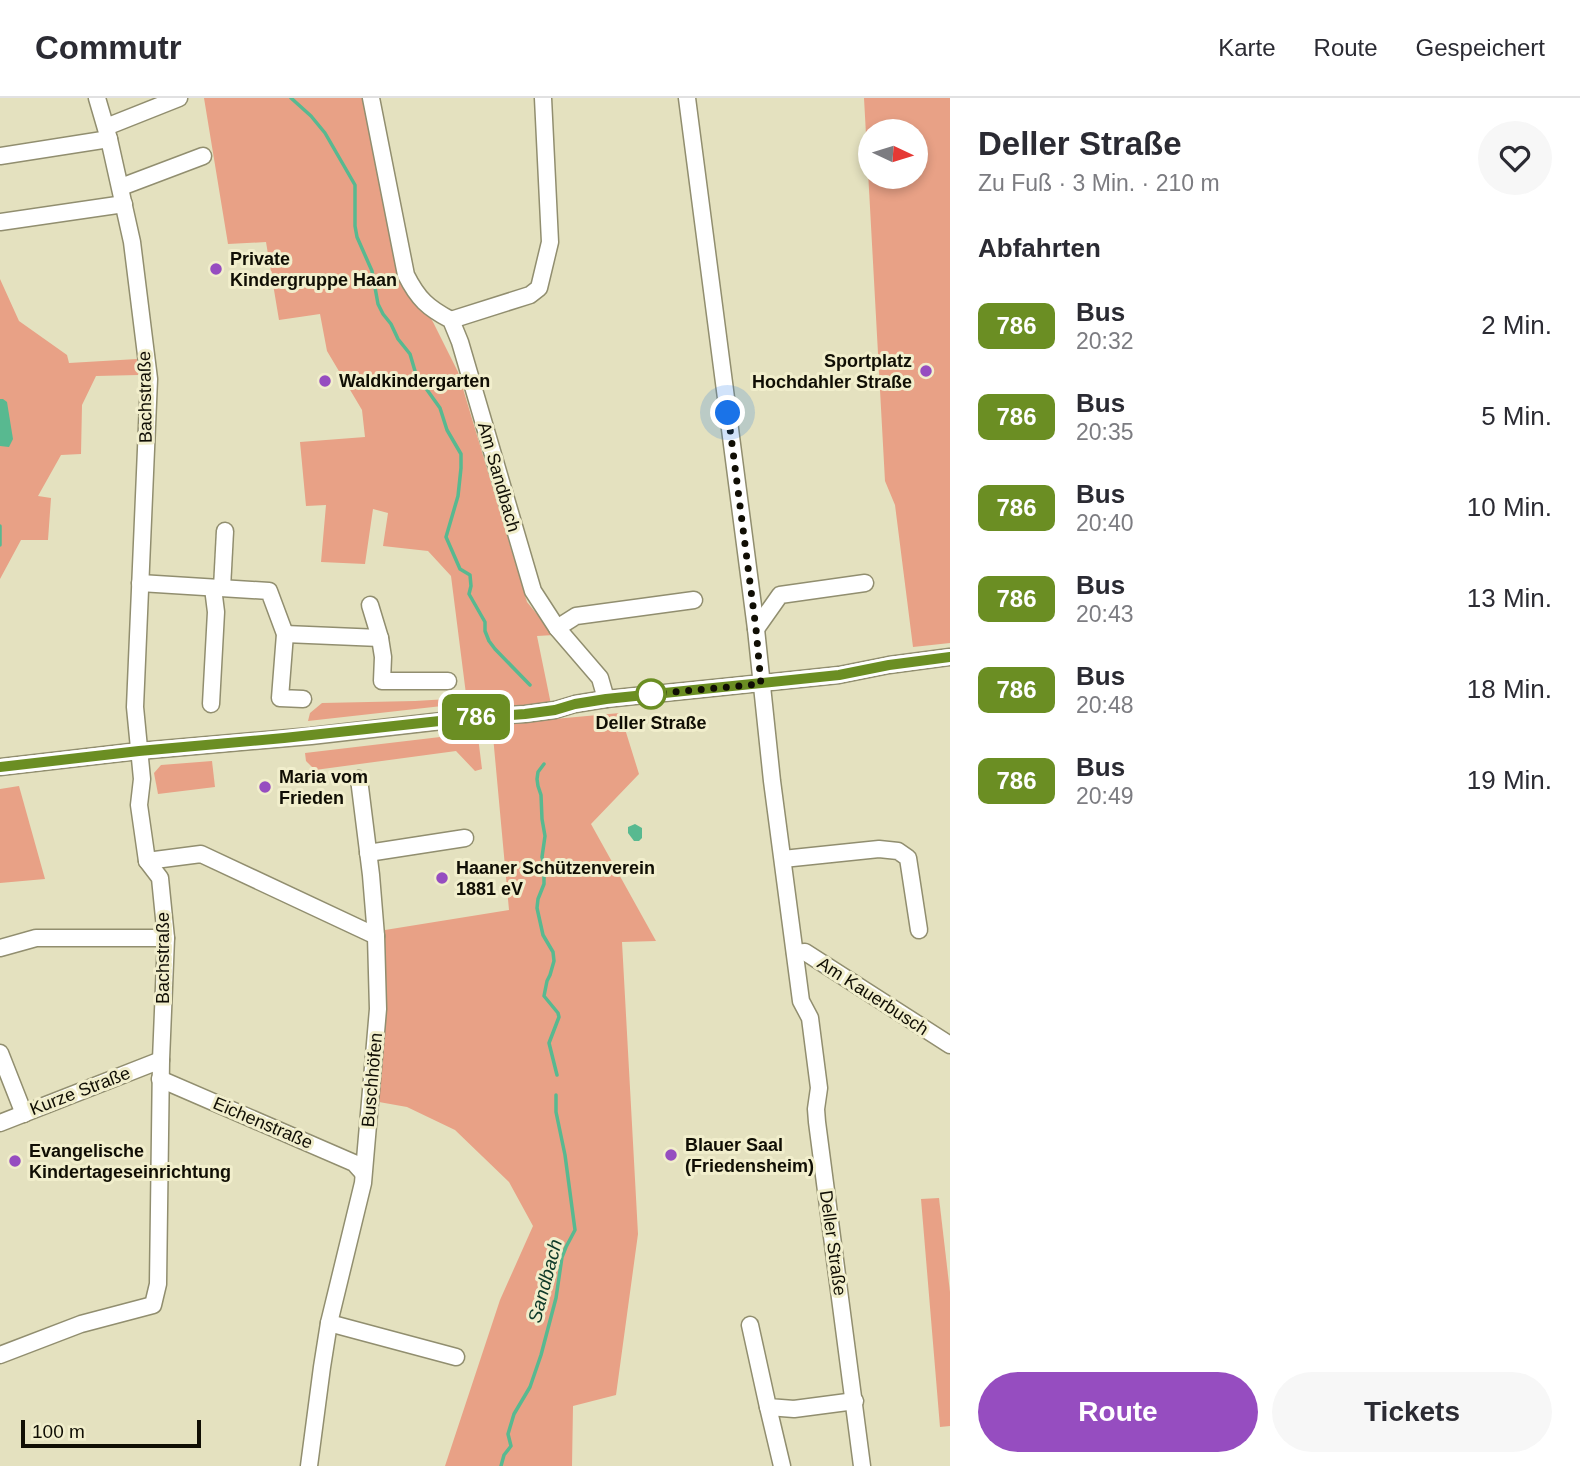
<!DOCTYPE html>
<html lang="de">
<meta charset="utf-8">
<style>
:root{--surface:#fff;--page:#f7f7f7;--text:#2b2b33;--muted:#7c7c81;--line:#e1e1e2;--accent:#964dc0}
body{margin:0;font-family:Arial,sans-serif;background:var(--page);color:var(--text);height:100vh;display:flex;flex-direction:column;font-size:26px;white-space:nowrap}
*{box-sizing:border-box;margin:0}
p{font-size:23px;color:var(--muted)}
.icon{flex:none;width:38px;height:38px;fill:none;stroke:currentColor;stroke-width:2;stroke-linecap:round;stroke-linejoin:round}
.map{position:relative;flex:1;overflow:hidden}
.details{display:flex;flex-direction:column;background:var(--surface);width:630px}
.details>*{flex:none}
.badge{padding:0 14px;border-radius:10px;font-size:24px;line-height:46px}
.needle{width:46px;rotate:94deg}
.buttons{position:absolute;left:858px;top:21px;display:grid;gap:14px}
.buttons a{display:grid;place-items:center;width:70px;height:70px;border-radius:50%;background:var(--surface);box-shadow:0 4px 10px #0003;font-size:35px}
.scale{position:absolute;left:21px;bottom:18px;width:180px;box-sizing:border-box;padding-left:7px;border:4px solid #100e04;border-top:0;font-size:19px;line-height:24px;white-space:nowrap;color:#100e04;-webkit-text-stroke:5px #f1eecc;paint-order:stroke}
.you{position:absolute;width:35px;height:35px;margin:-18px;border:5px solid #fff;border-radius:50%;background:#1a73e8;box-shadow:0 0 0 10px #1a73e833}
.map>.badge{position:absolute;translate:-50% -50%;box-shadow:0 0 0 4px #fff}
h2{padding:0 28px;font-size:26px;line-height:63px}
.round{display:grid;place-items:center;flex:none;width:74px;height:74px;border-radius:37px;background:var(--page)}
.headline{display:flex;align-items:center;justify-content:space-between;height:119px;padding:0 28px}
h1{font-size:33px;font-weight:700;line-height:52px}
.primary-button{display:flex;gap:14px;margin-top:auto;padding:14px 28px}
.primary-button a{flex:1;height:80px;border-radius:42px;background:var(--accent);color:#fff;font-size:28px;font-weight:700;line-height:80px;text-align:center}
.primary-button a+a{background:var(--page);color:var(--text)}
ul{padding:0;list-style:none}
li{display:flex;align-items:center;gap:21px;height:91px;padding:0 28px}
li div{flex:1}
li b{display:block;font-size:26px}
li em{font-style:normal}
li .badge{min-width:77px;font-weight:700;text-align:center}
header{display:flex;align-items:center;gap:42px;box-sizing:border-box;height:98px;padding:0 35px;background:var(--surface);border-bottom:2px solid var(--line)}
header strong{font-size:33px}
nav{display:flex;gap:38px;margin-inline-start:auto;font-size:24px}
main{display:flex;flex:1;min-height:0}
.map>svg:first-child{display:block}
.green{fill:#e8a186;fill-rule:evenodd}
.water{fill:#58b990}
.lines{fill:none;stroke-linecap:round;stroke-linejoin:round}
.stream{stroke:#58b990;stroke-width:3.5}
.minor-casing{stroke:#918e6f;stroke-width:19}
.minor{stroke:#fff;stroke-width:16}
.line-casing{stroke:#fff;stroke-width:16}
.line{stroke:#6b8e23;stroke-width:10}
.walk{stroke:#100e04;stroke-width:7;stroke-dasharray:0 12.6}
.poi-dot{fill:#964dc0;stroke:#f1eecc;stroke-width:2.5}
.stop-dot{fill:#fff;stroke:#6b8e23;stroke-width:3.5}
.labels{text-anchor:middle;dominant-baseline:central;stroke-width:6;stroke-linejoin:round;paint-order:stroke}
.poi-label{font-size:18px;font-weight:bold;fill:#100e04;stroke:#f1eecc;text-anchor:start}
.street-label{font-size:18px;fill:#100e04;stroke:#f1eecc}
.stop-label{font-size:18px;font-weight:bold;fill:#100e04;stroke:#f1eecc}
.water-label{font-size:19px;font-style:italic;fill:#0e3928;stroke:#f1eecc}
</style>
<header>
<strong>Commutr</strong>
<nav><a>Karte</a><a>Route</a><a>Gespeichert</a></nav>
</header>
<main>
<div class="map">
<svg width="950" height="1368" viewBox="0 0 950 1368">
<rect width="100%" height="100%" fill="#e4e1bf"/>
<g class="green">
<polygon points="204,0 378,0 419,203 433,224 458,274 527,504 554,537 537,538 554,621 620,615 639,676 591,726 656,843 622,844 638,1136 616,1297 573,1308 572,1368 445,1368 500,1202 533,1128 509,1084 455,1032 407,1009 379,1004 385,832 509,812 493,638 467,604 451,478 428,453 383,448 388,415 373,411 365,466 321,464 326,407 306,408 300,344 365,339 362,312 327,253 320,216 279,222 266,144 228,146"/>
<path d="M864,0H950V545L913,549L895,407L885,383ZM915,33V79H870V33Z"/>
<polygon points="0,181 19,223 67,257 69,265 137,261 138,277 96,278 82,307 81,356 61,357 38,398 51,400 48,442 21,442 0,481"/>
<polygon points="458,598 460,606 308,623 310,615 322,605 415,603 448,601"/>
<polygon points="474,635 478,639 482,671 475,673 456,653 315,672 306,663 305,655"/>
<polygon points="212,663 215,689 158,696 154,675 161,667"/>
<polygon points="19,688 45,781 0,785 0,691"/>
<polygon points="939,1100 950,1194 950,1328 940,1329 921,1101"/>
</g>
<g class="water">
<polygon points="0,301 3,301 7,304 13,341 9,349 0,348"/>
<polygon points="635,726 642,730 642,740 639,743 634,743 628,735 628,729"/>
</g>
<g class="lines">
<g class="stream">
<polyline points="291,0 311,18 325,35 355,87 355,128 357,139 372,173 378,206 383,216 391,226 398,241 410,256 415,273"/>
<polyline points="425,289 440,310 447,332 461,356 461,370 458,398 446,439 460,471 470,477 471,488 469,496 485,524 485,533 489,543 495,551 530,587"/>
<polyline points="0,428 0,447"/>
<polyline points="544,666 538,674 537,681 538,688 541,697 542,721 545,738 542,759 544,766 544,786 538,801 537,810 543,837 553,854 554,863 550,877 547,883 544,898 558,915 559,919 549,945 557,977"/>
<polyline points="501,1368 504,1357 511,1348 508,1336 514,1316 530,1289 541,1257 556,1200 562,1159 566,1149 575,1132 565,1057 556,1014 556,997"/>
</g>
<g class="minor-casing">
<g id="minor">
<path d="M371,0L406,177C418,201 428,210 451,222L460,244L533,493L557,530L600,580L606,601"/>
<polyline points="687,0 756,531 772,683 801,903 810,920 819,990 816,1011 817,1024 862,1368"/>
<polyline points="106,29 179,0"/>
<polyline points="0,58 109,41"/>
<polyline points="121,89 203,58"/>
<polyline points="0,124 124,106"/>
<polyline points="451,222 530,197 539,190 550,144 543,0"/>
<polyline points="140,485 269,493 285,536 280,600 303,601"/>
<polyline points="222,490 225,433"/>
<polyline points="370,507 380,540 383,559 382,583 448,583"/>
<polyline points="557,530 576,518 694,502"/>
<polyline points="756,531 780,497 865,485"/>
<polyline points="285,536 380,540"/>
<polyline points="211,606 216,514 213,490"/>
<polyline points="0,669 139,653 311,638 477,619 525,616 555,612 575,606 606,601 839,577 889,567 950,559"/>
<polyline points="368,755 465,740"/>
<polyline points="783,761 879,751 898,753 908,760 919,832"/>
<polyline points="147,763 201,756 376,838"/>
<polyline points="0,850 36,840 166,840"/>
<polyline points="795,855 805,854 950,947"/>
<polyline points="0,955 24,1016"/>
<polyline points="160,981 354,1065 363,1075"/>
<polyline points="0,1025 161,962"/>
<polyline points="329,1225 456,1259"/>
<polyline points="750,1227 768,1309 794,1311 855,1303"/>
<polyline points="0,1257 81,1226 153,1207 158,1186 161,962 166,840 160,780 147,763 139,707 142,681 135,609 149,281 132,144 109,41 97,0"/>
<polyline points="768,1309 782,1368"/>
<polyline points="309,1368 322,1269 329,1225 363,1085 378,911 376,838 371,777 359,681"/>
</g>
</g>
<use href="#minor" class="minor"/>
</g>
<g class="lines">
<g class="line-casing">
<polyline id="line" points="0,669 139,653 284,640 458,621 525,616 555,612 575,606 606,601 839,577 889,567 950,559"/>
</g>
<use href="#line" class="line"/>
<polyline class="walk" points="651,596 761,586 756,531 728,315"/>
</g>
<g class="poi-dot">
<circle cx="216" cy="171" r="7"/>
<circle cx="926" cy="273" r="7"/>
<circle cx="325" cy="283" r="7"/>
<circle cx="265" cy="689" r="7"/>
<circle cx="442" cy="780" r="7"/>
<circle cx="671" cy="1057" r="7"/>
<circle cx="15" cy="1063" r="7"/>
</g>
<circle class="stop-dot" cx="651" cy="596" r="14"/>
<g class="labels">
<g class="poi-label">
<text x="230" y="161">Private<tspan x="230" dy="21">Kindergruppe Haan</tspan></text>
<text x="912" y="263" text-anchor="end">Sportplatz<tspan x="912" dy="21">Hochdahler Straße</tspan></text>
<text x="339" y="283">Waldkindergarten</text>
<text x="279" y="679">Maria vom<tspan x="279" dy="21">Frieden</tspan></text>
<text x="456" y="770">Haaner Schützenverein<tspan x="456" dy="21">1881 eV</tspan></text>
<text x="685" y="1047">Blauer Saal<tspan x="685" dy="21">(Friedensheim)</tspan></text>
<text x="29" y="1053">Evangelische<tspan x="29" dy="21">Kindertageseinrichtung</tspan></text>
</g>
<g class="street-label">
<text transform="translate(145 299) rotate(-91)">Bachstraße</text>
<text transform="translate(499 379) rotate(74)">Am Sandbach</text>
<text transform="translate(163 860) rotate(-90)">Bachstraße</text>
<text transform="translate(873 898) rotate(33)">Am Kauerbusch</text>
<text transform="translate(372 982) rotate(-85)">Buschhöfen</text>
<text transform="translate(80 993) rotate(-21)">Kurze Straße</text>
<text transform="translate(263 1025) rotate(23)">Eichenstraße</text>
<text transform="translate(833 1145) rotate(82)">Deller Straße</text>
</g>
<g class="stop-label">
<text x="651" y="625">Deller Straße</text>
</g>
<g class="water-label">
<text transform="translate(545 1183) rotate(-75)">Sandbach</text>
</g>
</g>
</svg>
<div class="buttons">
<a><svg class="needle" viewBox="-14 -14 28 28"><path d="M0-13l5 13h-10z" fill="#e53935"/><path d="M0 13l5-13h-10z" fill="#7c7c81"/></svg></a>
</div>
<div class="scale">100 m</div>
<div class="you" style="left:728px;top:315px"></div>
<b class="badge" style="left:476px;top:619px;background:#6b8e23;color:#fff">786</b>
</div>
<section class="details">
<div class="headline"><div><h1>Deller Straße</h1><p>Zu Fuß · 3 Min. · 210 m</p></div><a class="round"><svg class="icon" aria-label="heart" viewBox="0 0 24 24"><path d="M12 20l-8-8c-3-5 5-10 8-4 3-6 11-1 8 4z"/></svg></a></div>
<h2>Abfahrten</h2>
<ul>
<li><span class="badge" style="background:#6b8e23;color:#fff">786</span><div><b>Bus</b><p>20:32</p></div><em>2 Min.</em></li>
<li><span class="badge" style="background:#6b8e23;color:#fff">786</span><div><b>Bus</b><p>20:35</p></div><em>5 Min.</em></li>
<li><span class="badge" style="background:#6b8e23;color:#fff">786</span><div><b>Bus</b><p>20:40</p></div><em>10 Min.</em></li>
<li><span class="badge" style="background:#6b8e23;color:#fff">786</span><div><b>Bus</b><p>20:43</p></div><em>13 Min.</em></li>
<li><span class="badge" style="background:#6b8e23;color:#fff">786</span><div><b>Bus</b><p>20:48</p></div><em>18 Min.</em></li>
<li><span class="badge" style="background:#6b8e23;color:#fff">786</span><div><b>Bus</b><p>20:49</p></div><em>19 Min.</em></li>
</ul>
<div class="primary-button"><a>Route</a><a>Tickets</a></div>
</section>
</main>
